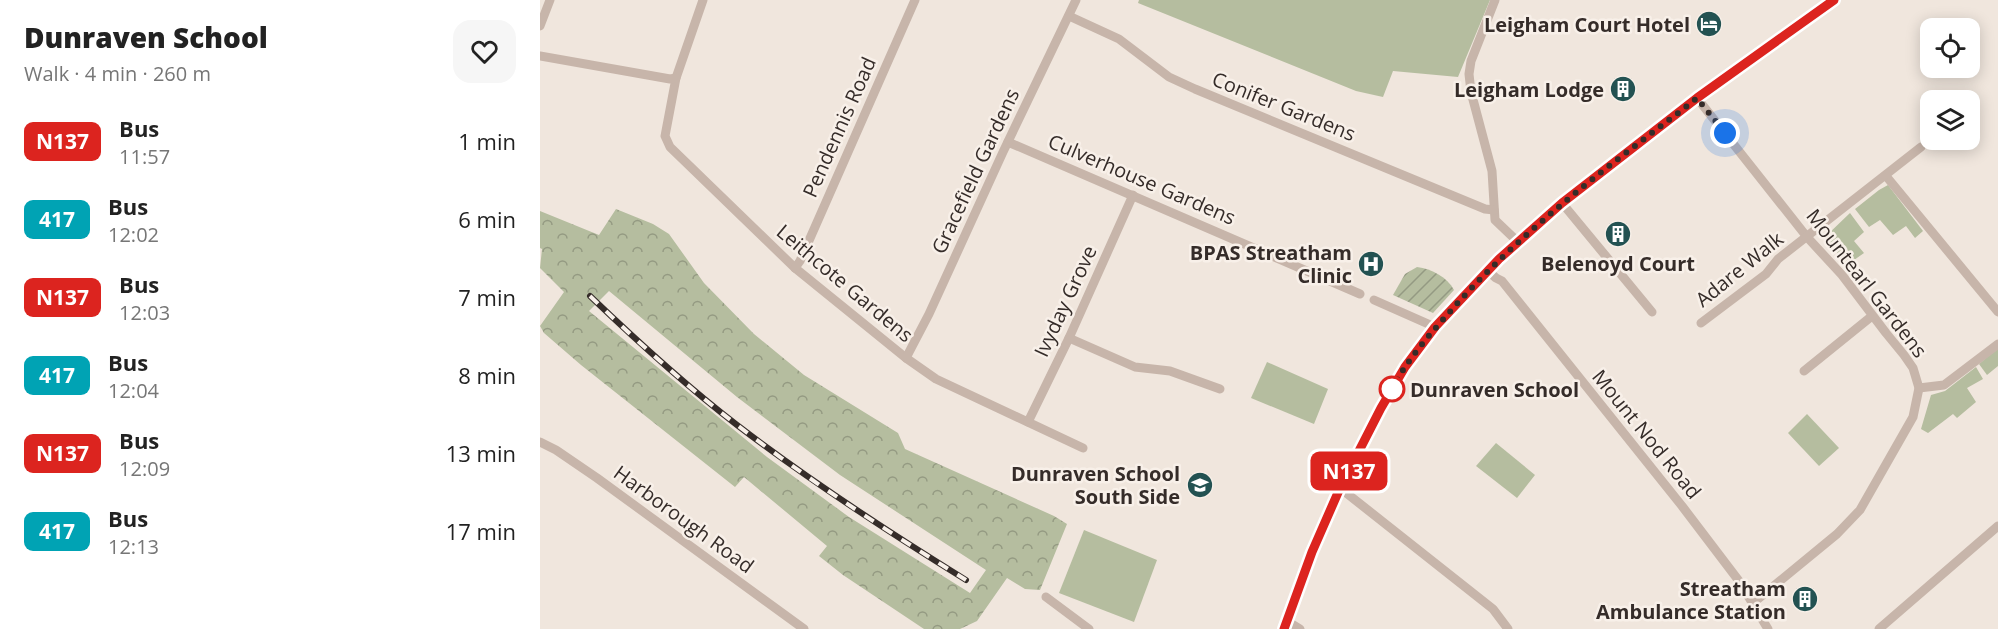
<!DOCTYPE html>
<meta charset="utf-8">
<style>
:root{--surface:#fff;--page:#f6f6f6;--text:#222;--muted:#767676}
body{margin:0;font-family:"Open Sans",sans-serif;background:var(--page);color:var(--text);height:100vh;display:flex;flex-direction:column;font-size:22px;white-space:nowrap}
*{box-sizing:border-box;margin:0}
p{font-size:20px;color:var(--muted)}
.icon{flex:none;width:33px;height:33px;fill:none;stroke:currentColor;stroke-width:2;stroke-linecap:round;stroke-linejoin:round}
.map{position:relative;flex:1;overflow:hidden}
.panel{display:flex;flex-direction:column;background:var(--surface);width:540px}
.panel>*{flex:none}
.badge{padding:0 12px;border-radius:9px;font-size:21px;line-height:39px}
.buttons{position:absolute;left:1380px;top:18px;display:grid;gap:12px}
.buttons a{display:grid;place-items:center;width:60px;height:60px;border-radius:12px;background:var(--surface);box-shadow:0 3px 15px #0003;font-size:30px}
.you{position:absolute;width:30px;height:30px;margin:-15px;border:4px solid #fff;border-radius:50%;background:#1a73e8;box-shadow:0 0 0 9px #1a73e833}
.map>.badge{position:absolute;translate:-50% -50%;box-shadow:0 0 0 3px #fff}
.round{display:grid;place-items:center;flex:none;width:63px;height:63px;border-radius:18px;background:var(--page)}
.summary{display:flex;align-items:center;justify-content:space-between;height:102px;padding:0 24px}
h1{font-size:28px;font-weight:800;line-height:45px}
ul{padding:0;list-style:none}
li{display:flex;align-items:center;gap:18px;height:78px;padding:0 24px}
li div{flex:1}
li b{display:block;font-size:22px}
li em{font-style:normal}
li .badge{min-width:66px;font-weight:700;text-align:center}
main{display:flex;flex:1;min-height:0}
.map>svg:first-child{display:block}
.grass{fill:#b5bd9f}
.forest{fill:url(#forest-crowns);fill-rule:evenodd}
.garden{fill:url(#garden-furrows)}
.lines{fill:none;stroke-linecap:round;stroke-linejoin:round}
.minor{stroke:#c7b5aa;stroke-width:9}
.tertiary{stroke:#c7b5aa;stroke-width:12}
.rail-casing{stroke:#352c29;stroke-width:6}
.rail{stroke:#f8f0e9;stroke-width:4;stroke-dasharray:11;stroke-linecap:butt}
.line-casing{stroke:#fff;stroke-width:14}
.line{stroke:#dc241f;stroke-width:9}
.walk{stroke:#352c29;stroke-width:6;stroke-dasharray:0 10.8}
.stop-dot{fill:#fff;stroke:#dc241f;stroke-width:3}
.labels{text-anchor:middle;dominant-baseline:central;stroke-width:5;stroke-linejoin:round;paint-order:stroke}
.poi-label{font-size:20px;font-weight:bold;fill:#352c29;stroke:#f8f0e9;text-anchor:end}
.street-label{font-size:20px;fill:#352c29;stroke:#f8f0e9}
.stop-label{font-size:20px;font-weight:bold;fill:#352c29;stroke:#f8f0e9;text-anchor:start}
</style>
<main>
<section class="panel">
<div class="summary"><div><h1>Dunraven School</h1><p>Walk · 4 min · 260 m</p></div><a class="round"><svg class="icon" aria-label="heart" viewBox="0 0 24 24"><path d="M12 20l-8-8c-3-5 5-10 8-4 3-6 11-1 8 4z"/></svg></a></div>
<ul>
<li><span class="badge" style="background:#dc241f;color:#fff">N137</span><div><b>Bus</b><p>11:57</p></div><em>1 min</em></li>
<li><span class="badge" style="background:#00a3b4;color:#fff">417</span><div><b>Bus</b><p>12:02</p></div><em>6 min</em></li>
<li><span class="badge" style="background:#dc241f;color:#fff">N137</span><div><b>Bus</b><p>12:03</p></div><em>7 min</em></li>
<li><span class="badge" style="background:#00a3b4;color:#fff">417</span><div><b>Bus</b><p>12:04</p></div><em>8 min</em></li>
<li><span class="badge" style="background:#dc241f;color:#fff">N137</span><div><b>Bus</b><p>12:09</p></div><em>13 min</em></li>
<li><span class="badge" style="background:#00a3b4;color:#fff">417</span><div><b>Bus</b><p>12:13</p></div><em>17 min</em></li>
</ul>
</section>
<div class="map">
<svg width="1458" height="629" viewBox="0 0 1458 629">
<defs>
<pattern id="forest-crowns" width="20" height="18" patternUnits="userSpaceOnUse" patternTransform="scale(1.5)"><rect width="20" height="18" fill="#b5bd9f"/><path d="M2 6a3 3 0 1 1 6 0M12 15a3 3 0 1 1 6 0" fill="none" stroke="#949a82"/></pattern>
<pattern id="garden-furrows" width="10" height="10" patternUnits="userSpaceOnUse" patternTransform="scale(1.5)"><rect width="10" height="10" fill="#b5bd9f"/><path d="M-1 1l2-2M0 10L10 0M9 11l2-2" fill="none" stroke="#949a82"/></pattern>
</defs>
<rect width="100%" height="100%" fill="#f0e6dd"/>
<g class="grass">
<polygon points="599,0 950,0 918,77 853,71 843,97 816,91 598,3"/>
<polygon points="1348,185 1383,231 1375,238 1366,226 1353,235 1340,220 1329,227 1315,209 1339,190"/>
<polygon points="1310,213 1324,232 1314,241 1324,253 1307,265 1285,237"/>
<polygon points="1458,348 1458,366 1447,375 1439,364"/>
<polygon points="727,362 788,389 774,424 711,398"/>
<polygon points="1436,367 1443,379 1427,388 1436,402 1417,418 1413,414 1388,433 1381,429 1391,395 1405,391"/>
<polygon points="1267,414 1299,448 1279,466 1248,433"/>
<polygon points="956,443 995,475 977,498 936,466"/>
<polygon points="544,530 617,560 594,622 519,593"/>
</g>
<path class="forest" d="M76,209L113,224L129,234L164,283L214,334L264,375L358,433L365,449L514,516L527,524L500,590L485,589L467,578L437,621L420,629H384L303,575L279,556L287,546L204,477L195,487L41,365L4,333L0,326L24,292L0,268L2,249L0,248V211L59,235ZM69,291L197,397L300,475L446,570L430,593L309,517L227,457L49,311Z"/>
<path class="garden" d="M877,267C892,269 907,277 914,290L893,313L853,295L865,274Z"/>
<g class="lines">
<g class="minor">
<polyline points="163,0 136,78 125,136 130,147 255,268 366,358 396,379 543,448"/>
<polyline points="955,0 931,61 929,74 931,92 952,171 955,220 977,241"/>
<polyline points="529,16 579,39 629,77 655,89 945,209 954,210"/>
<polyline points="0,26 10,0"/>
<polyline points="0,56 130,79 136,78"/>
<polyline points="1157,98 1267,237 1302,275 1346,333 1364,355 1373,368 1379,388 1373,417 1320,510 1297,534 1213,603"/>
<polyline points="468,142 820,294"/>
<polyline points="1346,176 1458,312"/>
<polyline points="1022,203 1112,312"/>
<polyline points="255,268 260,261 375,0"/>
<polyline points="948,271 956,278 962,281 1142,506 1199,581 1228,629"/>
<polyline points="834,300 895,327"/>
<polyline points="1161,323 1226,274 1238,259 1381,147"/>
<polyline points="529,338 595,367 630,371 680,389"/>
<polyline points="366,358 389,314 463,152 536,0"/>
<polyline points="1264,371 1332,316"/>
<polyline points="1379,388 1404,385 1458,344"/>
<polyline points="488,422 529,338 593,195"/>
<polyline points="0,442 16,450 57,478 264,629"/>
<polyline points="800,488 953,609 968,629"/>
<polyline points="506,597 549,629"/>
<polyline points="747,621 760,629"/>
<polyline points="1339,629 1458,526"/>
</g>
<polyline class="tertiary" points="744,629 772,552 800,488 841,408 865,367 895,327 959,259 1022,203 1157,98 1294,0"/>
<g class="rail-casing">
<path id="rail" d="M50,296C97,341 145,385 197,425C270,481 347,531 426,580"/>
</g>
<use href="#rail" class="rail"/>
</g>
<g class="lines">
<g class="line-casing">
<polyline id="line" points="744,629 772,552 800,488 841,408 865,367 895,327 959,259 1022,203 1157,98 1294,0"/>
</g>
<use href="#line" class="line"/>
<path class="walk" d="M852,389C868,358 892,332 915,306C982,231 1062,171 1142,110L1157,98L1185,133"/>
</g>
<defs>
<g id="hotel-disc" transform="scale(1.35)"><circle r="9.5" fill="#235252" stroke="#f8f0e9"/><path d="M-6-4.5h1.5V1H6V5H4.5V3h-9V5H-6ZM-4 0a1.8 1.8 0 1 1 3.6 0ZM.5 0V-2.5h3Q6-2.5 6 0Z" fill="#fff"/></g>
<g id="building-disc" transform="scale(1.35)"><circle r="9.5" fill="#235252" stroke="#f8f0e9"/><path d="M-4-6H4V6H1V3H-1V6H-4ZM-2.5-4.3h1.7v1.8h-1.7ZM.8-4.3h1.7v1.8H.8ZM-2.5-1h1.7V.8h-1.7ZM.8-1h1.7V.8H.8Z" fill="#fff"/></g>
<g id="hospital-disc" transform="scale(1.35)"><circle r="9.5" fill="#235252" stroke="#f8f0e9"/><path d="M-5-5h3v3.5h4V-5h3V5h-3V1.5h-4V5h-3Z" fill="#fff"/></g>
<g id="school-disc" transform="scale(1.35)"><circle r="9.5" fill="#235252" stroke="#f8f0e9"/><path d="M0-5L7-2L0 1L-7-2ZM-4 1L0 2.5L4 1V4Q0 6-4 4Z" fill="#fff"/></g>
</defs>
<g fill-rule="evenodd">
<use href="#hotel-disc" x="1169" y="24"/>
<use href="#building-disc" x="1083" y="89"/>
<use href="#building-disc" x="1078" y="234"/>
<use href="#hospital-disc" x="831" y="264"/>
<use href="#school-disc" x="660" y="485"/>
<use href="#building-disc" x="1265" y="599"/>
</g>
<circle class="stop-dot" cx="852" cy="389" r="12"/>
<g class="labels">
<g class="poi-label">
<text x="1150" y="24">Leigham Court Hotel</text>
<text x="1064" y="89">Leigham Lodge</text>
<text x="812" y="252">BPAS Streatham<tspan x="812" dy="23">Clinic</tspan></text>
<text x="1078" y="263" text-anchor="middle">Belenoyd Court</text>
<text x="640" y="473">Dunraven School<tspan x="640" dy="23">South Side</tspan></text>
<text x="1246" y="588">Streatham<tspan x="1246" dy="23">Ambulance Station</tspan></text>
</g>
<g class="street-label">
<text transform="translate(744 106) rotate(22)">Conifer Gardens</text>
<text transform="translate(299 127) rotate(-66)">Pendennis Road</text>
<text transform="translate(435 171) rotate(-65)">Gracefield Gardens</text>
<text transform="translate(602 179) rotate(23)">Culverhouse Gardens</text>
<text transform="translate(1199 269) rotate(-39)">Adare Walk</text>
<text transform="translate(305 283) rotate(40)">Leithcote Gardens</text>
<text transform="translate(1327 283) rotate(52)">Mountearl Gardens</text>
<text transform="translate(525 301) rotate(-65)">Ivyday Grove</text>
<text transform="translate(1107 434) rotate(51)">Mount Nod Road</text>
<text transform="translate(144 519) rotate(36)">Harborough Road</text>
</g>
<g class="stop-label">
<text x="870" y="389">Dunraven School</text>
</g>
</g>
</svg>
<div class="buttons">
<a><svg class="icon" aria-label="locate" viewBox="0 0 24 24"><circle cx="12" cy="12" r="6"/><path d="M12 2v4M12 18v4M2 12h4M18 12h4"/></svg></a>
<a><svg class="icon" aria-label="layers" viewBox="0 0 24 24"><path d="M12 4l9 5-9 5-9-5zM3 14l9 5 9-5"/></svg></a>
</div>
<div class="you" style="left:1185px;top:133px"></div>
<b class="badge" style="left:809px;top:471px;background:#dc241f;color:#fff">N137</b>
</div>
</main>
